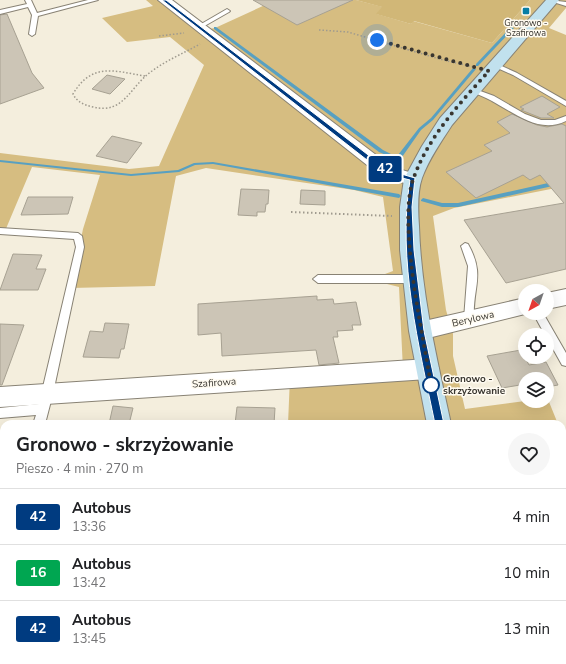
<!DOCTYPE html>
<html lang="pl">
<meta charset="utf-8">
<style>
:root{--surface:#fff;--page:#f6f6f6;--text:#202124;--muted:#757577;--line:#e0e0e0}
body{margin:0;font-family:"Nunito Sans",sans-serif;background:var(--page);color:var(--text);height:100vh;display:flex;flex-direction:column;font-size:15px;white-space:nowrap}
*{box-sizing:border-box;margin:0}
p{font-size:13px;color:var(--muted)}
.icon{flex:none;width:22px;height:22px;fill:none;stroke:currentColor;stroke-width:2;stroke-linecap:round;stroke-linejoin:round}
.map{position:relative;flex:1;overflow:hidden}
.details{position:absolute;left:0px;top:420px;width:566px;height:244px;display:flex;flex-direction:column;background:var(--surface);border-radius:12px 12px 0 0;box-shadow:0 4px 16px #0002}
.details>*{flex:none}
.badge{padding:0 8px;border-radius:3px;font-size:14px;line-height:26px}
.needle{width:26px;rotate:220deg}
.controls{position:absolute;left:518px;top:284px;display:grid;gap:8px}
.controls a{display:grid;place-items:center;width:36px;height:36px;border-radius:50%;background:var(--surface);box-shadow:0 4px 16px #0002;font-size:20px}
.you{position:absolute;width:20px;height:20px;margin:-10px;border:3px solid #fff;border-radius:50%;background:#1a73e8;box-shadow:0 0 0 6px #1a73e833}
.map>.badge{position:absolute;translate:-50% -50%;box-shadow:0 0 0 2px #fff}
.round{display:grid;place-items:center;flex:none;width:42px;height:42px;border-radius:21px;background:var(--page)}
.headline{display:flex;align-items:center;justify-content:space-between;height:68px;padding:0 16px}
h1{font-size:19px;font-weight:700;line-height:30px}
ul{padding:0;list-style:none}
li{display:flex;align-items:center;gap:12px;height:56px;padding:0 16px;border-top:1px solid var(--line)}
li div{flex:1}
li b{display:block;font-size:15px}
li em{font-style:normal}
li .badge{min-width:44px;font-weight:700;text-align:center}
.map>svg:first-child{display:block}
.green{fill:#d6bd81}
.forest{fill:#d1b777}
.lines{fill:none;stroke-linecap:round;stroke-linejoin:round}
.stream{fill:#58a0c1;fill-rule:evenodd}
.building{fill:#ccc5b6;stroke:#a7a192}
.lane-casing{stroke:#888274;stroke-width:2}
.street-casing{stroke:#888274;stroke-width:2}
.secondary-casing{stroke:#888274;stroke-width:2}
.path-far2{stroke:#9f9a8e;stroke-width:1.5;stroke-dasharray:1.5 2;stroke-linecap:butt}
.path-far1{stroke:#9f9a8e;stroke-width:2;stroke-dasharray:1.5 2.5;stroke-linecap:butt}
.path{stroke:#9f9a8e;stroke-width:3;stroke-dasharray:2.5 4;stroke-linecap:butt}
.lane{fill:#fff;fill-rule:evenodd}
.street{fill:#fff;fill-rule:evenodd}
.secondary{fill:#c1e1ee;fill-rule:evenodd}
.line{fill:#003b80;stroke:#fff}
.walk{stroke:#393630;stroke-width:4;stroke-dasharray:0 7.2}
.poi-dot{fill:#087ea5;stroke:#fffbf1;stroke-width:1.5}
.stop-dot{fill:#fff;stroke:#003b80;stroke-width:2}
.labels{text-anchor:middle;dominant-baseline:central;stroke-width:3;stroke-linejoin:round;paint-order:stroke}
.far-poi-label{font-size:9px;fill:#393630;stroke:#fffbf1}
.street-label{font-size:10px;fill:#393630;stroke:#fffbf1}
.stop-label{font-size:10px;font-weight:bold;fill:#393630;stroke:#fffbf1;text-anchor:start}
</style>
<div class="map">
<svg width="566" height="664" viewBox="0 0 566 664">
<rect width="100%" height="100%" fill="#f4eedd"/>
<g class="green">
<polygon points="146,0 164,0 203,30 215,28 276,0 356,0 383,7 377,14 411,24 413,21 492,43 530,0 566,0 566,8 549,28 566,35 566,186 454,208 433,216 446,310 453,334 453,356 465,409 525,401 547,401 547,397 558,424 288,424 290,377 403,370 399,287 387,284 385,274 393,271 383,197 354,190 206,168 176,176 155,286 71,288 83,229 100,175 32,167 5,231 0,231 0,153 129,169 159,166 204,65 170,37 127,42 102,18 153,6"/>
<polygon points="0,600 4,600 4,660 515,660 516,664 0,664"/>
</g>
<polygon class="forest" points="356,0 530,0 492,43 414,21 411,24 376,14 382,7"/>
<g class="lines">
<g class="stream">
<polygon points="214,27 216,27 383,150 395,156 398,155 419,128 431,118 473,68 476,69 433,120 421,130 402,157 395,159 379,152 214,29"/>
<polygon points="511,27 514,28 478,66 476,66 476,64"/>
<polygon points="0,160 131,174 178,170 194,163 213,162 399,194 401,196 399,198 213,164 195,165 179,172 131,176 0,162"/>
<polygon points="566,179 566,183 458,207 442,207 421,201 421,200 423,198 442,203 458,203"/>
</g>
</g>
<g class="building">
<polygon points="253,0 353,0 297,25"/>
<polygon points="7,14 32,73 44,88 0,104 0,15"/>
<polygon points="107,75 125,79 110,94 92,89"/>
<polygon points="542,96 560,107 547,114 554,118 541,118 521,110 524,109 520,107"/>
<polygon points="512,114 537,125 547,127 562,124 566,126 566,269 506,283 464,220 564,203 540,175 530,180 523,175 476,198 446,172 492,151 484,145 510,133 497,122"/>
<polygon points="112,136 142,143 127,163 96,156"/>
<polygon points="241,189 269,190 268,204 266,204 265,212 257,212 257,216 238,215"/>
<polygon points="301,190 325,191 325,205 300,204"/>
<polygon points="28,197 73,197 68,214 21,215"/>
<polygon points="13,254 42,255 36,269 46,269 38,290 0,290"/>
<polygon points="317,296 317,300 333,299 334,304 356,302 361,325 352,325 353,330 337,331 338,337 333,337 339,363 319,365 316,350 222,356 221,333 198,335 198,304"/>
<polygon points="105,323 129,324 124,349 121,349 119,358 83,357 90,331 103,332"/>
<polygon points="0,324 24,325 2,385 0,385"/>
<polygon points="521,350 529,365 546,362 558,385 547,387 547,379 525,379 525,391 523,391 520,385 502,388 487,356"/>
<polygon points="113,406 133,408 129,424 109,424"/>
<polygon points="237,407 275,408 274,424 235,424"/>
</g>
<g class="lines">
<g class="lane-casing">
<g id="lane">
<polygon points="25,0 31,0 37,13 88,0 98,0 38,16 35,34 32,36 29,34 32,15 28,7 0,14 0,10 27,4"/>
<polygon points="549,0 566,2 566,6 550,1"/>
<polygon points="227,9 230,11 229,12 201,28 196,27"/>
<polygon points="495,63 517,73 566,101 566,106 513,75 493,66 492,65"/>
<path d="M472,88L494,96L525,114L541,120H555L566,116V121C539,134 516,114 492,101C485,97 477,94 470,91L469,90Z"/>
<polygon points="0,228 78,233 82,236 84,247 53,393 45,424 33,424 36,415 0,418 0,408 39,404 76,247 74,239 0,234"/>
<path d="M465,243L468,244C486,276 472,287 474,319L472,322H466L464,319L468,266L461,246Z"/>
<polygon points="318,275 413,275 418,279 413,283 318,283 313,279"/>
<polygon points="533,313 543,313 566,353 566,366 562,365 547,338 547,335 545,335"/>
<polygon points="566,435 566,445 562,446 562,436"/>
<polygon points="562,469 566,470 566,482 562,481"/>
<polygon points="4,540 4,564 0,565 0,541"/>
<polygon points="539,660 553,660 554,664 540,664"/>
</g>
</g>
<g class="street-casing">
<g id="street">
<path d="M158,0H172L384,161L402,170L419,175L421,179L419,183C404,187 385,176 372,169Z"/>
<polygon points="566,289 566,305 547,309 547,293"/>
<polygon points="525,298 525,313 528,313 525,314 420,340 413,337 410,331 413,325 420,322"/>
<polygon points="428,359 436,362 439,369 436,376 428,379 0,407 0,387"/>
</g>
</g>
<g class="secondary-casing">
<g id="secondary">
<path d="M546,0H559L452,125C441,142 429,159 422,178C417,192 418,211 419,226C421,293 437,359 451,424H427L409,331L400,250V207L404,179L422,146L440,118Z"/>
<rect x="461" y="660" width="32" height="4"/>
</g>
</g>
<g class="path-far2">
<polyline points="319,30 348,32 443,60 474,67"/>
<polyline points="159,36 184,33"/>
<path d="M145,76C114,71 92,62 73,94C77,102 84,105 93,107C124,115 130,86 152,71C167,60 184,53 200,44"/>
</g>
<polyline class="path-far1" points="291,212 392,216"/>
<polyline class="path" points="562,556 566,556"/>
<use href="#lane" class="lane"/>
<use href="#street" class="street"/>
<use href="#secondary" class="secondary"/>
</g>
<path class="line" d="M162,0H166L380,164L398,173L415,178L412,207L414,250L424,331L444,424L442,427L439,428L435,424C419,346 397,260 410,180L394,176L376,167Z"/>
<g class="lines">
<path class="walk" d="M377,40L489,71C460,103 429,136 414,177C407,196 408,218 409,238C412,288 423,336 431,385"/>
</g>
<rect class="poi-dot" x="522" y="7" width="8" height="8" rx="2"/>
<circle class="stop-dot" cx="431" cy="385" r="8"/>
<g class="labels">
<g class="far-poi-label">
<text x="526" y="23">Gronowo -<tspan x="526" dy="10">Szafirowa</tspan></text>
</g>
<g class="street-label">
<text transform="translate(473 319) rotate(-13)">Berylowa</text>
<text transform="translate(214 383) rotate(-4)">Szafirowa</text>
</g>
<g class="stop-label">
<text x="443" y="379">Gronowo -<tspan x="443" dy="12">skrzyżowanie</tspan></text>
</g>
</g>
</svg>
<div class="controls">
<a><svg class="needle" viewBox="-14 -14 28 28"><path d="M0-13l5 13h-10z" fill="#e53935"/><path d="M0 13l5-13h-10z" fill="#757577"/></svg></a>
<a><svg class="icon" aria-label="locate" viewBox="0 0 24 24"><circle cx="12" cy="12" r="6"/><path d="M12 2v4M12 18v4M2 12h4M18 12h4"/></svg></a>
<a><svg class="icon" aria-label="layers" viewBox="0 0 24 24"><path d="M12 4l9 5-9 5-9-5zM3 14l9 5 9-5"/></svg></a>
</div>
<div class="you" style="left:377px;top:40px"></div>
<b class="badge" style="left:385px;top:169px;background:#003b80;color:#fff">42</b>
<section class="details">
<div class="headline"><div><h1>Gronowo - skrzyżowanie</h1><p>Pieszo · 4 min · 270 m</p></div><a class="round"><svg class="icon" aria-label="heart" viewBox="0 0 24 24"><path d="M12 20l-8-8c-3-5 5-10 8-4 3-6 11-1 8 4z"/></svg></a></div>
<ul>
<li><span class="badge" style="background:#003b80;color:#fff">42</span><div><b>Autobus</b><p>13:36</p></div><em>4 min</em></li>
<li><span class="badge" style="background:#00a651;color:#fff">16</span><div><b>Autobus</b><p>13:42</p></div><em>10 min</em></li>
<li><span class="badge" style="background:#003b80;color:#fff">42</span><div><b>Autobus</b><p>13:45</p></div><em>13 min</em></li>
</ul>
</section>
</div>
